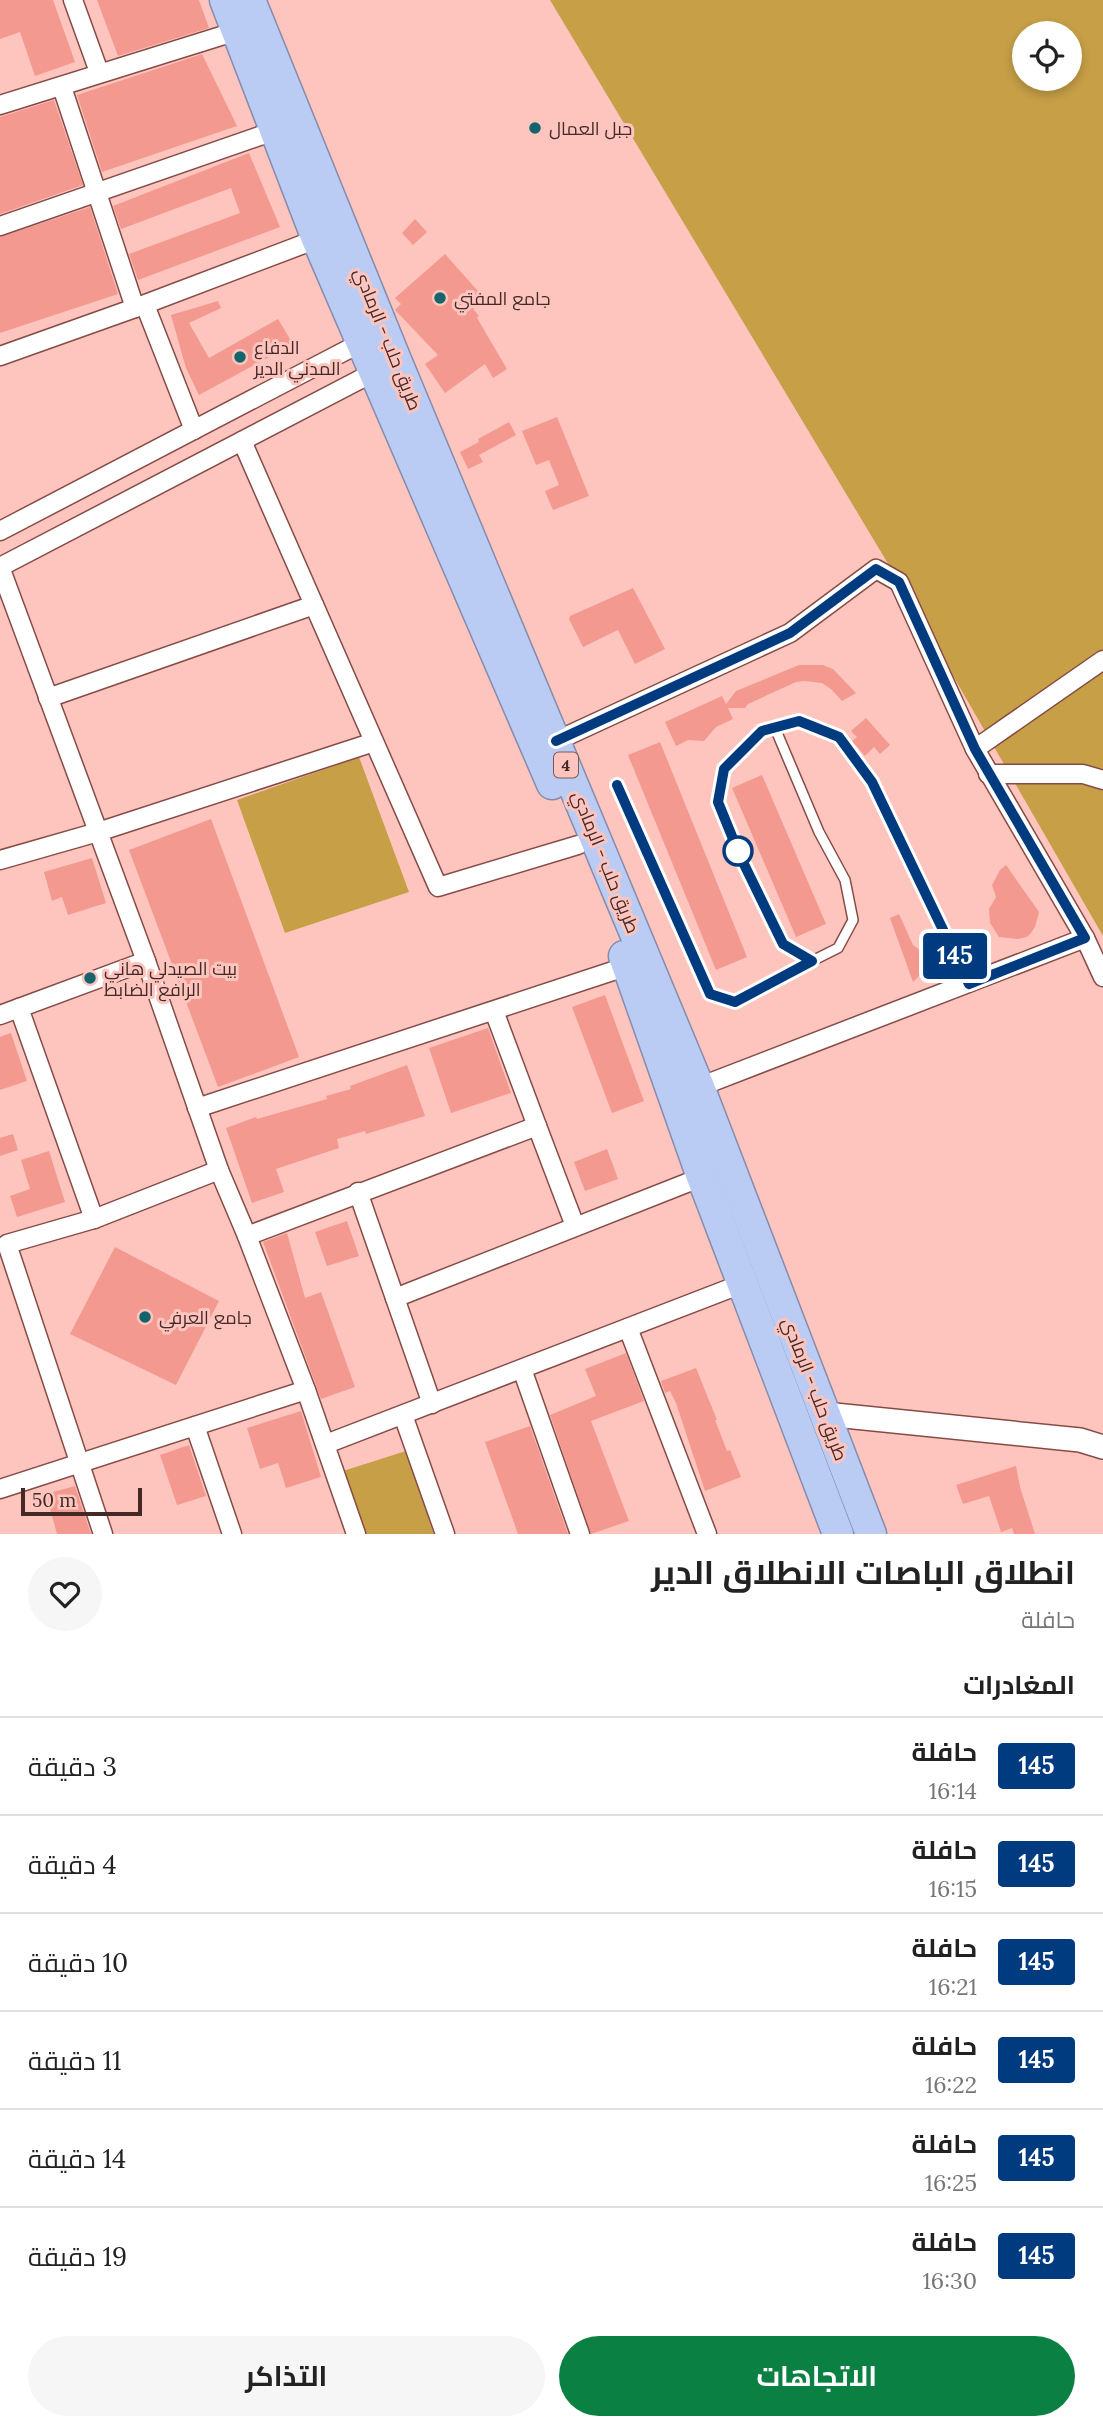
<!DOCTYPE html>
<html lang="ar">
<meta charset="utf-8">
<style>
:root{--surface:#fff;--page:#f6f6f6;--text:#222;--muted:#767676;--line:#e0e0e0;--accent:#0b8043}
body{margin:0;font-family:Lora,Cairo,serif;background:var(--page);color:var(--text);direction:rtl;height:100vh;display:flex;flex-direction:column;font-size:26px;white-space:nowrap}
*{box-sizing:border-box;margin:0}
p{font-size:23px;color:var(--muted)}
.icon{flex:none;width:38px;height:38px;fill:none;stroke:currentColor;stroke-width:2;stroke-linecap:round;stroke-linejoin:round}
.map{position:relative;height:1534px;overflow:hidden;direction:ltr}
.side{display:flex;flex-direction:column;background:var(--surface);flex:1}
.side>*{flex:none}
.badge{padding:0 14px;border-radius:5px;font-size:24px;line-height:46px}
.fabs{position:absolute;left:1012px;top:21px;display:grid;gap:14px}
.fabs a{display:grid;place-items:center;width:70px;height:70px;border-radius:50%;background:var(--surface);box-shadow:0 4px 10px #0003;font-size:35px}
.scale{position:absolute;left:21px;bottom:18px;width:121px;box-sizing:border-box;padding-left:7px;border:4px solid #442927;border-top:0;font-size:19px;line-height:24px;white-space:nowrap;color:#442927;-webkit-text-stroke:5px #fec5bf;paint-order:stroke}
.map>.badge{position:absolute;translate:-50% -50%;box-shadow:0 0 0 4px #fff}
h2{padding:0 28px;font-size:26px;line-height:63px}
.round{display:grid;place-items:center;flex:none;width:74px;height:74px;border-radius:37px;background:var(--page)}
.summary{display:flex;align-items:center;justify-content:space-between;height:119px;padding:0 28px}
h1{font-size:33px;font-weight:700;line-height:52px}
.action{display:flex;gap:14px;margin-top:auto;padding:14px 28px}
.action a{flex:1;height:80px;border-radius:42px;background:var(--accent);color:#fff;font-size:28px;font-weight:700;line-height:80px;text-align:center}
.action a+a{background:var(--page);color:var(--text)}
ul{padding:0;list-style:none}
li{display:flex;align-items:center;gap:21px;height:98px;padding:0 28px;border-top:2px solid var(--line)}
li div{flex:1}
li b{display:block;font-size:26px}
li em{font-style:normal}
li .badge{min-width:77px;font-weight:700;text-align:center}
.map>svg:first-child{display:block}
.green{fill:#c69f47;fill-rule:evenodd}
.building{fill:#f39990}
.lines{fill:none;stroke-linecap:round;stroke-linejoin:round}
.service-casing{stroke:#874b46;stroke-width:12}
.minor-casing{stroke:#874b46;stroke-width:21}
.tertiary-casing{stroke:#874b46;stroke-width:26}
.trunk-casing{stroke:#868bab;stroke-width:33}
.service{stroke:#fff;stroke-width:9}
.minor{stroke:#fff;stroke-width:18}
.tertiary{stroke:#fff;stroke-width:23}
.trunk{stroke:#baccf4;stroke-width:30}
.line-casing{stroke:#fff;stroke-width:16}
.line{stroke:#003b80;stroke-width:10}
.poi-dot{fill:#15636b;stroke:#fec5bf;stroke-width:2.5}
.stop-dot{fill:#fff;stroke:#003b80;stroke-width:3.5}
.labels{text-anchor:middle;dominant-baseline:central;stroke-width:6;stroke-linejoin:round;paint-order:stroke}
.shield{fill:#fec5bf;stroke:#7c5855;stroke-width:2}
.shield-label{font-size:16px;font-weight:bold;fill:#442927}
.poi-label{font-size:18px;fill:#442927;stroke:#fec5bf;text-anchor:start}
.street-label{font-size:18px;fill:#442927;stroke:#fec5bf}
</style>
<div class="map">
<svg width="1103" height="1534" viewBox="0 0 1103 1534">
<rect width="100%" height="100%" fill="#fec5bf"/>
<g class="green">
<path d="M550,0H1103V936L899,582ZM1024,33H1069V79H1024Z"/>
<polygon points="359,757 409,892 285,933 237,800"/>
<polygon points="406,1451 434,1534 364,1534 343,1471"/>
</g>
<g class="building">
<polygon points="0,0 53,0 75,62 35,76 20,32 0,39"/>
<polygon points="97,0 199,0 209,28 118,56"/>
<polygon points="202,54 237,126 102,172 77,95"/>
<polygon points="54,100 83,185 0,214 0,117"/>
<polygon points="249,153 280,227 138,280 129,254 240,213 231,188 121,229 113,206"/>
<polygon points="90,207 118,294 0,333 0,237"/>
<polygon points="415,219 427,232 413,245 402,233"/>
<polygon points="445,254 485,299 473,309 479,316 477,318 507,369 493,378 485,364 445,393 425,364 438,355 395,310 401,304 395,298"/>
<polygon points="218,301 221,308 189,323 209,358 278,319 293,344 199,395 186,368 171,315"/>
<polygon points="557,417 589,496 553,510 545,491 559,485 549,460 536,465 522,431"/>
<polygon points="509,422 516,435 479,455 483,462 468,469 460,452 479,442 478,439"/>
<polygon points="633,588 665,649 635,664 618,630 583,647 569,619 570,616"/>
<polygon points="799,665 823,665 833,669 856,693 842,701 831,689 822,683 804,681 796,682 748,704 745,708 728,708 733,719 716,727 704,741 688,740 676,746 665,722 722,696 726,704 736,691"/>
<polygon points="866,718 890,745 880,754 874,747 865,756 852,741 857,737 851,731"/>
<polygon points="660,742 747,957 716,970 628,755"/>
<polygon points="762,775 826,924 796,937 732,788"/>
<polygon points="211,819 299,1057 218,1087 129,850"/>
<polygon points="92,858 106,903 68,915 62,897 52,901 44,872"/>
<polygon points="1006,865 1039,912 1035,927 1031,933 1027,937 1018,939 999,937 990,923 989,909 996,897 992,885 1000,870"/>
<polygon points="899,914 913,945 922,952 925,960 924,971 913,982 890,918"/>
<polygon points="605,995 644,1101 612,1113 572,1007"/>
<polygon points="488,1028 511,1093 451,1113 429,1048"/>
<polygon points="11,1033 27,1081 0,1090 0,1037"/>
<polygon points="407,1065 425,1116 366,1134 365,1131 337,1139 339,1148 276,1169 284,1192 252,1203 226,1128 256,1117 257,1119 327,1099 326,1096 351,1089 350,1086"/>
<polygon points="13,1134 18,1150 0,1156 0,1138"/>
<polygon points="607,1149 618,1179 585,1191 574,1162"/>
<polygon points="49,1151 65,1202 17,1217 10,1196 30,1189 21,1160"/>
<polygon points="347,1221 359,1256 327,1266 315,1232"/>
<polygon points="287,1233 305,1298 321,1292 355,1387 321,1399 263,1242"/>
<polygon points="115,1247 219,1301 176,1385 70,1334"/>
<polygon points="626,1353 644,1401 591,1421 629,1521 591,1534 550,1415 596,1396 585,1369"/>
<polygon points="696,1368 717,1420 715,1420 727,1451 730,1450 741,1477 705,1491 676,1403 670,1391 665,1393 661,1381"/>
<polygon points="301,1411 321,1477 286,1488 278,1463 260,1469 247,1428"/>
<polygon points="530,1426 568,1534 518,1534 485,1442"/>
<polygon points="189,1445 206,1496 177,1505 160,1455"/>
<polygon points="1016,1466 1020,1487 1035,1534 1014,1534 1012,1528 1001,1532 989,1496 963,1504 956,1485"/>
<polygon points="75,1486 91,1534 57,1534 46,1494"/>
</g>
<g class="lines">
<g class="service-casing">
<g id="service">
<polyline points="775,728 819,832 845,880 853,920 838,948 812,961 783,944 740,857 718,802 724,769 763,731 799,721 839,737 871,782 969,984"/>
<polyline points="617,785 710,994 735,1002 812,961"/>
</g>
</g>
<g class="minor-casing">
<g id="minor">
<polyline points="73,0 99,72"/>
<polyline points="62,87 135,308"/>
<polyline points="0,105 237,31"/>
<polyline points="0,226 274,131"/>
<polyline points="145,305 194,430"/>
<polyline points="0,356 135,308 317,239"/>
<polyline points="242,441 438,887 578,845"/>
<polyline points="0,531 368,339"/>
<polyline points="0,567 146,961 219,1170 247,1236 306,1390 356,1534"/>
<polyline points="0,567 382,368"/>
<polyline points="1103,660 975,749 1085,938 1103,977"/>
<polyline points="48,698 314,605"/>
<polyline points="556,741 790,633 876,569 899,582 975,749"/>
<polyline points="988,774 1083,774 1103,780"/>
<polyline points="0,860 98,832 374,742"/>
<polyline points="19,1008 94,1219"/>
<polyline points="0,1015 146,961"/>
<polyline points="699,1087 1085,938"/>
<polyline points="197,1108 628,966"/>
<polyline points="537,1126 575,1226"/>
<polyline points="358,1192 432,1404"/>
<polyline points="247,1236 537,1126 494,1011"/>
<polyline points="395,1298 702,1177"/>
<polyline points="628,1328 707,1534"/>
<polyline points="522,1369 580,1534"/>
<polyline points="403,1415 445,1534"/>
<polyline points="195,1426 232,1534"/>
<polyline points="326,1444 744,1283"/>
<polyline points="0,1489 306,1390"/>
<polyline points="103,1534 7,1244 94,1219 219,1170"/>
</g>
</g>
<g class="tertiary-casing">
<polyline id="tertiary" points="825,1414 1080,1440 1103,1447"/>
</g>
<g class="trunk-casing">
<g id="trunk">
<polyline points="225,0 317,239 552,784"/>
<polyline points="250,0 396,360 699,1087 871,1534"/>
<polyline points="624,956 702,1177 838,1534"/>
</g>
</g>
<use href="#service" class="service"/>
<use href="#minor" class="minor"/>
<use href="#tertiary" class="tertiary"/>
<use href="#trunk" class="trunk"/>
</g>
<g class="lines">
<g class="line-casing">
<polyline id="line" points="556,741 790,633 876,569 899,582 975,749 1085,938 969,984 872,782 839,737 799,721 762,731 724,769 718,802 740,856 783,944 812,961 735,1002 710,994 617,785"/>
</g>
<use href="#line" class="line"/>
</g>
<g class="poi-dot">
<circle cx="535" cy="128" r="7"/>
<circle cx="440" cy="298" r="7"/>
<circle cx="240" cy="357" r="7"/>
<circle cx="90" cy="978" r="7"/>
<circle cx="145" cy="1317" r="7"/>
</g>
<circle class="stop-dot" cx="738" cy="851" r="14"/>
<g class="labels">
<rect class="shield" x="554" y="752.5" width="24" height="25" rx="5"/>
<g class="shield-label">
<text x="566" y="765">4</text>
</g>
<g class="poi-label">
<text x="549" y="128">جبل العمال</text>
<text x="454" y="298">جامع المفتي</text>
<text x="254" y="347">الدفاع<tspan x="254" dy="21">المدني الدير</tspan></text>
<text x="104" y="968">بيت الصيدلي هاني<tspan x="104" dy="21">الرافع الضابط</tspan></text>
<text x="159" y="1317">جامع العرفي</text>
</g>
<g class="street-label">
<text transform="translate(388 339) rotate(68)">طريق حلب - الرمادي</text>
<text transform="translate(606 862) rotate(68)">طريق حلب - الرمادي</text>
<text transform="translate(815 1389) rotate(69)">طريق حلب - الرمادي</text>
</g>
</g>
</svg>
<div class="fabs">
<a><svg class="icon" aria-label="locate" viewBox="0 0 24 24"><circle cx="12" cy="12" r="6"/><path d="M12 2v4M12 18v4M2 12h4M18 12h4"/></svg></a>
</div>
<div class="scale">50 m</div>
<b class="badge" style="left:955px;top:956px;background:#003b80;color:#fff">145</b>
</div>
<section class="side">
<div class="summary"><div><h1>انطلاق الباصات الانطلاق الدير</h1><p>حافلة</p></div><a class="round"><svg class="icon" aria-label="heart" viewBox="0 0 24 24"><path d="M12 20l-8-8c-3-5 5-10 8-4 3-6 11-1 8 4z"/></svg></a></div>
<h2>المغادرات</h2>
<ul>
<li><span class="badge" style="background:#003b80;color:#fff">145</span><div><b>حافلة</b><p>16:14</p></div><em>3 دقيقة</em></li>
<li><span class="badge" style="background:#003b80;color:#fff">145</span><div><b>حافلة</b><p>16:15</p></div><em>4 دقيقة</em></li>
<li><span class="badge" style="background:#003b80;color:#fff">145</span><div><b>حافلة</b><p>16:21</p></div><em>10 دقيقة</em></li>
<li><span class="badge" style="background:#003b80;color:#fff">145</span><div><b>حافلة</b><p>16:22</p></div><em>11 دقيقة</em></li>
<li><span class="badge" style="background:#003b80;color:#fff">145</span><div><b>حافلة</b><p>16:25</p></div><em>14 دقيقة</em></li>
<li><span class="badge" style="background:#003b80;color:#fff">145</span><div><b>حافلة</b><p>16:30</p></div><em>19 دقيقة</em></li>
</ul>
<div class="action"><a>الاتجاهات</a><a>التذاكر</a></div>
</section>
